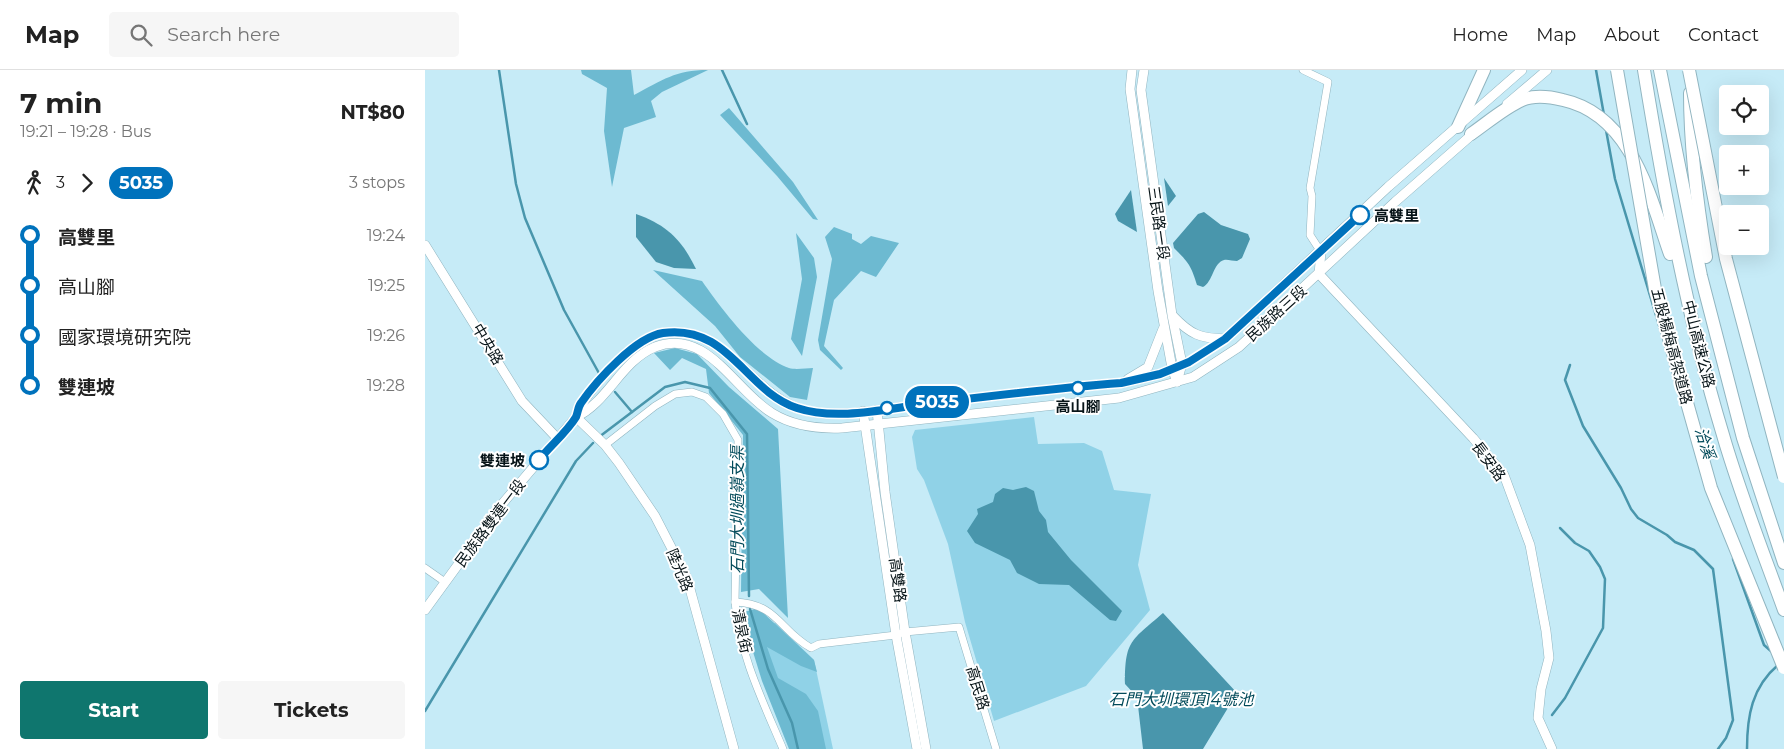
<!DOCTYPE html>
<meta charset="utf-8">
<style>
:root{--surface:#fff;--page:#f6f6f6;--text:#222;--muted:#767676;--line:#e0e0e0;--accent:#0f766e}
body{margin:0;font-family:Montserrat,"Noto Sans TC",sans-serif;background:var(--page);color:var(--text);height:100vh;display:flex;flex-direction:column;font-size:19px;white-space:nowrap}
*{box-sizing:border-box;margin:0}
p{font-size:16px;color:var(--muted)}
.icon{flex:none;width:28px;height:28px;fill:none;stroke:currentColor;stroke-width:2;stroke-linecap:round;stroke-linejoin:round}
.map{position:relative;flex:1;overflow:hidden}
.panel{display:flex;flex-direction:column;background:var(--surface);width:425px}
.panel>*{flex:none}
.badge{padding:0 10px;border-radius:16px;font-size:18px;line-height:32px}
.buttons{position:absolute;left:1294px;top:15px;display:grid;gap:10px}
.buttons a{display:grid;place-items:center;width:50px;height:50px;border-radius:5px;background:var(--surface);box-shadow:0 5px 20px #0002;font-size:25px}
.map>.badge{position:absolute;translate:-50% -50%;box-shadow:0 0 0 2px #fff}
.legs{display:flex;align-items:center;gap:8px;height:55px;padding:0 20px;font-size:16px}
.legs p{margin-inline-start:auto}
.headline{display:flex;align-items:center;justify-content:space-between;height:85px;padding:0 20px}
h1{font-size:28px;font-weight:700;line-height:38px}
.cta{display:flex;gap:10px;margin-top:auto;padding:10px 20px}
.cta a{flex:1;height:58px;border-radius:5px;background:var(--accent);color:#fff;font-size:20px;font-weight:700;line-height:58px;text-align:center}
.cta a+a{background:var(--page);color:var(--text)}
ul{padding:0 20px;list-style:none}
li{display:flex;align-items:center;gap:18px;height:50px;font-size:19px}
li i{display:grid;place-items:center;width:8px;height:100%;margin:0 6px;background:currentColor}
li i::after{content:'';width:12px;height:12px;margin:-6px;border:4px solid;border-radius:50%;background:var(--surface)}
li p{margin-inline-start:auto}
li:first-child i{background:linear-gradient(#0000 50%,currentColor 0)}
li:last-child i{background:linear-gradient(currentColor 50%,#0000 0)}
header{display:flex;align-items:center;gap:30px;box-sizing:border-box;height:70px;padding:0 25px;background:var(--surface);border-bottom:1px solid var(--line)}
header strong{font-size:24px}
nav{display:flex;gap:28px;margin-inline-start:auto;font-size:18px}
.search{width:350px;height:45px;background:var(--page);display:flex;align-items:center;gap:12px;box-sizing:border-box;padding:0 18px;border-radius:5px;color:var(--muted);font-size:19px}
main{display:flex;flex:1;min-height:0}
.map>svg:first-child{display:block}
.green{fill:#90d2e7}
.forest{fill:#6dbad1}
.water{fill:#4996ac}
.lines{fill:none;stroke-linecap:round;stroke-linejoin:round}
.stream{stroke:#4996ac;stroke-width:2.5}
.minor-casing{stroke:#91b5c0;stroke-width:8}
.tertiary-casing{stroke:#91b5c0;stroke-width:10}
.secondary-casing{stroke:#91b5c0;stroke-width:10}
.motorway-casing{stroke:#91b5c0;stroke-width:14}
.minor{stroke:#fff;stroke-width:7}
.tertiary{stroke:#fff;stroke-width:9}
.secondary{stroke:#fff;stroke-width:9}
.motorway{stroke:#fff;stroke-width:12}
.motorway-bridge-casing{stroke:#91b5c0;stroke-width:14;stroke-linecap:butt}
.motorway-bridge{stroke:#fff;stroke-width:12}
.line-1-casing{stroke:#fff;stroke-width:11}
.line-1{stroke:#0072bc;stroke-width:8}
.stop-1-dot{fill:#fff;stroke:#0072bc;stroke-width:2.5}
.labels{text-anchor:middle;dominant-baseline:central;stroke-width:4;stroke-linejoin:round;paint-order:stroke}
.stop-label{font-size:15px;font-weight:bold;fill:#071418;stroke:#fff;text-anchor:start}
.street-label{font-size:15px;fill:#071418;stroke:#fff}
.water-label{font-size:16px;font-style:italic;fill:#024a5a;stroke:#fff}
</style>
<header>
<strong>Map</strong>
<div class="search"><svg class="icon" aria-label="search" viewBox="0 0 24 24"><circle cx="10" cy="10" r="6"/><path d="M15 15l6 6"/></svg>Search here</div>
<nav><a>Home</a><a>Map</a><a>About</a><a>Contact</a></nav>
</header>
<main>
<section class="panel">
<div class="headline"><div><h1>7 min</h1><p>19:21 – 19:28 · Bus</p></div><b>NT$80</b></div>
<div class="legs"><svg class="icon" aria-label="walk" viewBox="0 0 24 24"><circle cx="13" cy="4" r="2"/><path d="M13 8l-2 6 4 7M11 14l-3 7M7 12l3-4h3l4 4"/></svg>3<svg class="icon" aria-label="forward" viewBox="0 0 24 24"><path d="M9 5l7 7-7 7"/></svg><b class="badge" style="background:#0072bc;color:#fff">5035</b><p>3 stops</p></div>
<ul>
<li><i style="color:#0072bc"></i><b>高雙里</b><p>19:24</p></li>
<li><i style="color:#0072bc"></i><span>高山腳</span><p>19:25</p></li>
<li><i style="color:#0072bc"></i><span>國家環境研究院</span><p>19:26</p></li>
<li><i style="color:#0072bc"></i><b>雙連坡</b><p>19:28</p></li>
</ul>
<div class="cta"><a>Start</a><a>Tickets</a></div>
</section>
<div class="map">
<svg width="1359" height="679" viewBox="0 0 1359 679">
<rect width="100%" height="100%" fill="#c6ebf7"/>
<g class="green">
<polygon points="609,347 613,374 659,373 677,381 689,420 726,424 713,495 725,540 661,616 569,651 540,552 523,474 499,410 492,399 487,367 490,360"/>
<polygon points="351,553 389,590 408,679 375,679 331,554"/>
</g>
<g class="forest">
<path d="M156,0H206L209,25C238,10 250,0 283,0L237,22L226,31L231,47L199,58L187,117L179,61L182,18L157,4Z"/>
<polygon points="304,38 368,112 393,150 388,149 352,106 295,45"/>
<polygon points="409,157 427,164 427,169 436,174 446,166 474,173 451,207 436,201 409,230 399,276 418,298 416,300 395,280 393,270 407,189 400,167"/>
<polygon points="371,163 389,188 392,207 377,286 366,269 377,209"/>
<path d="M228,200L277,211C296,238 332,287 364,298C371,300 381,298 388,298L382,330L365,327L315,287L290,256Z"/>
<polygon points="250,278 272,284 304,317 353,359 363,548 334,519 316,522 318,365 284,323 281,299 257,288 245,300 229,283"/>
<polygon points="333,538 389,590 392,602 376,596 342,577 353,608 381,624 393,641 401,679 364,679 337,611 316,543"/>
</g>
<g class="water">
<polygon points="739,108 751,126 743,136"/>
<polygon points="706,120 712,162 693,151 690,144"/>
<path d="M779,142L796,155L823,164L825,169L817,188L812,191C808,191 802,189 799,190C788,193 788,212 778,217L772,215C766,195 763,192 749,178L748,173L773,144Z"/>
<path d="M211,144C242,155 257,170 271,199L249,198L231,192L211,167Z"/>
<polygon points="601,417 609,421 614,441 621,450 623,462 646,490 697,541 691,551 685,550 644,515 614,514 592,503 585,490 550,473 542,461 553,444 552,439 568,432 570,424 578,418 588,420"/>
<path d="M738,543L812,623L778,679H718L712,627L700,614C700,570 706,571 738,543Z"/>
</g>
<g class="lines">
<g class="stream">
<polyline points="74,0 91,114 100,148 139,240 175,305"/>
<polyline points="297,0 322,54"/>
<polyline points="1171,0 1179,45"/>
<polyline points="1181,60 1190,109 1236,262"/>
<polyline points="1145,295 1140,310 1158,356 1196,418 1206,439 1213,448 1242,465 1250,472 1269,480 1288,499 1308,650 1301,668 1293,679"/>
<polyline points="190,322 207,342"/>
<polyline points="174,367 240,317 260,312 285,318 322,364 324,526"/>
<polyline points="1308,489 1339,575 1347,582"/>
<polyline points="325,539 343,599 367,653 373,679"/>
<polyline points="0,641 151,391 168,373"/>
<polyline points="1127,645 1140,628 1178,558 1180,509 1175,497 1164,481 1150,473 1135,458"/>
<path d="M1322,679C1322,646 1327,617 1353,595"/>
</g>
<g class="minor-casing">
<g id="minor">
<polyline points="878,0 903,12 885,118 887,126 885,165 896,182"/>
<path d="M180,375L230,336L250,324L267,322L281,327L298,344L313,370L310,532C314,583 338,632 358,679"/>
<polyline points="0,498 20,512"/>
<path d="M310,532C353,534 354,560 386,578L394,574L471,565L480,562L534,557L571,679"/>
</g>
</g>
<g class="tertiary-casing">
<g id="tertiary">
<polyline points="707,0 705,19 733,221 747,298 752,312"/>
<polyline points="719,0 716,20 747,245 757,294 752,312"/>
<polyline points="0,175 97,331 132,368"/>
<polyline points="896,182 894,204 1048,368 1079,405 1105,475 1121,561 1124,588 1116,619 1113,648 1127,679"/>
<path d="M748,246C766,265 775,268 800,269"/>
<polyline points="703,309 723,297 738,259"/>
<polyline points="452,340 460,422 480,562 501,679"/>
<polyline points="438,341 471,565 492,679"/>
<polyline points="151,347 180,375 194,393 230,446 262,508 309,679"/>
</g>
</g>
<g class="secondary-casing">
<g id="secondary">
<polyline points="1082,34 1122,0"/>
<path d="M151,347C183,332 196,291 230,277C282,257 310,321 347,343C368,356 393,359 417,358L694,328L768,307L814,277L970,132L1050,62"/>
<path d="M0,540L78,433L151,347C161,319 208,268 238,263C304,253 325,329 383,341C418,349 464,338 500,334C565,326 630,318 696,313L735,304L764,292L800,269L963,117L1097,0"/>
</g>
</g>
<g class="motorway-casing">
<g id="motorway">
<path d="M1219,0C1239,123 1262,246 1298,365C1315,424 1338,482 1359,540"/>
<polyline points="1235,0 1276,206 1318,368 1359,493"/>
<path d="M1265,23C1265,79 1272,133 1281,187"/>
<polyline points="1033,57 1059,0"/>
<path d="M1046,64C1062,53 1079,38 1097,30C1109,25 1126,27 1138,30C1207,45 1225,127 1245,184"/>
</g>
</g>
<use href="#minor" class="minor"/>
<use href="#tertiary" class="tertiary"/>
<use href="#secondary" class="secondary"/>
<use href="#motorway" class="motorway"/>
<g class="motorway-bridge-casing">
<g id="motorway-bridge">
<polyline points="1192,0 1230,219 1286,418 1359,598"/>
<polyline points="1264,0 1301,189 1359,407"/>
</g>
</g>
<use href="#motorway-bridge" class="motorway-bridge"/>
</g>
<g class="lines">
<g class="line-1-casing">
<path id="line-1" d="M114,390C125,376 142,362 151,347C153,342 153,337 156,333C172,310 211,267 238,263C304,254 320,321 372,338C411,351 460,339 500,334C565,326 630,318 696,313L735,304L764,292L800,269L935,145"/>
</g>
<use href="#line-1" class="line-1"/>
</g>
<g class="stop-1-dot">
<circle cx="935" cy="145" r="9"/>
<circle cx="653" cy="318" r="6"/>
<circle cx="462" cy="338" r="6"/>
<circle cx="114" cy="390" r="9"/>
</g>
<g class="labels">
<g class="stop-label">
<text x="949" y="145">高雙里</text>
<text x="653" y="336" text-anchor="middle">高山腳</text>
<text x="100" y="390" text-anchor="end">雙連坡</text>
</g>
<g class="street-label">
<text transform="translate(734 153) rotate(82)">三民路一段</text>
<text transform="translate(851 243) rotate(-42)">民族路三段</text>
<text transform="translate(63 274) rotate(59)">中央路</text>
<text transform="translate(1274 274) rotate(76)">中山高速公路</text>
<text transform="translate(1247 276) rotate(75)">五股楊梅高架道路</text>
<text transform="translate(1064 391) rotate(53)">長安路</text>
<text transform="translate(65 453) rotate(-53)">民族路雙連一段</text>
<text transform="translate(255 500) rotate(67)">陸光路</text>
<text transform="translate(473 510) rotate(82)">高雙路</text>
<text transform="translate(317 561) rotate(78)">清泉街</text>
<text transform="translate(553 618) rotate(73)">高民路</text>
</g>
<g class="water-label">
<text transform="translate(1280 373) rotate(73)">洽溪</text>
<text transform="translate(312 440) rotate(-90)">石門大圳過嶺支渠</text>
<text x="756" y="629">石門大圳環頂14號池</text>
</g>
</g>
</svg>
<div class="buttons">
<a><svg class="icon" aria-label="locate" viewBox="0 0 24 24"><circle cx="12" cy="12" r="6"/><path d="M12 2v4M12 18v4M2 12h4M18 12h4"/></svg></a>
<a>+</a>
<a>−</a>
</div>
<b class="badge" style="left:512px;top:332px;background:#0072bc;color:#fff">5035</b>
</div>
</main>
